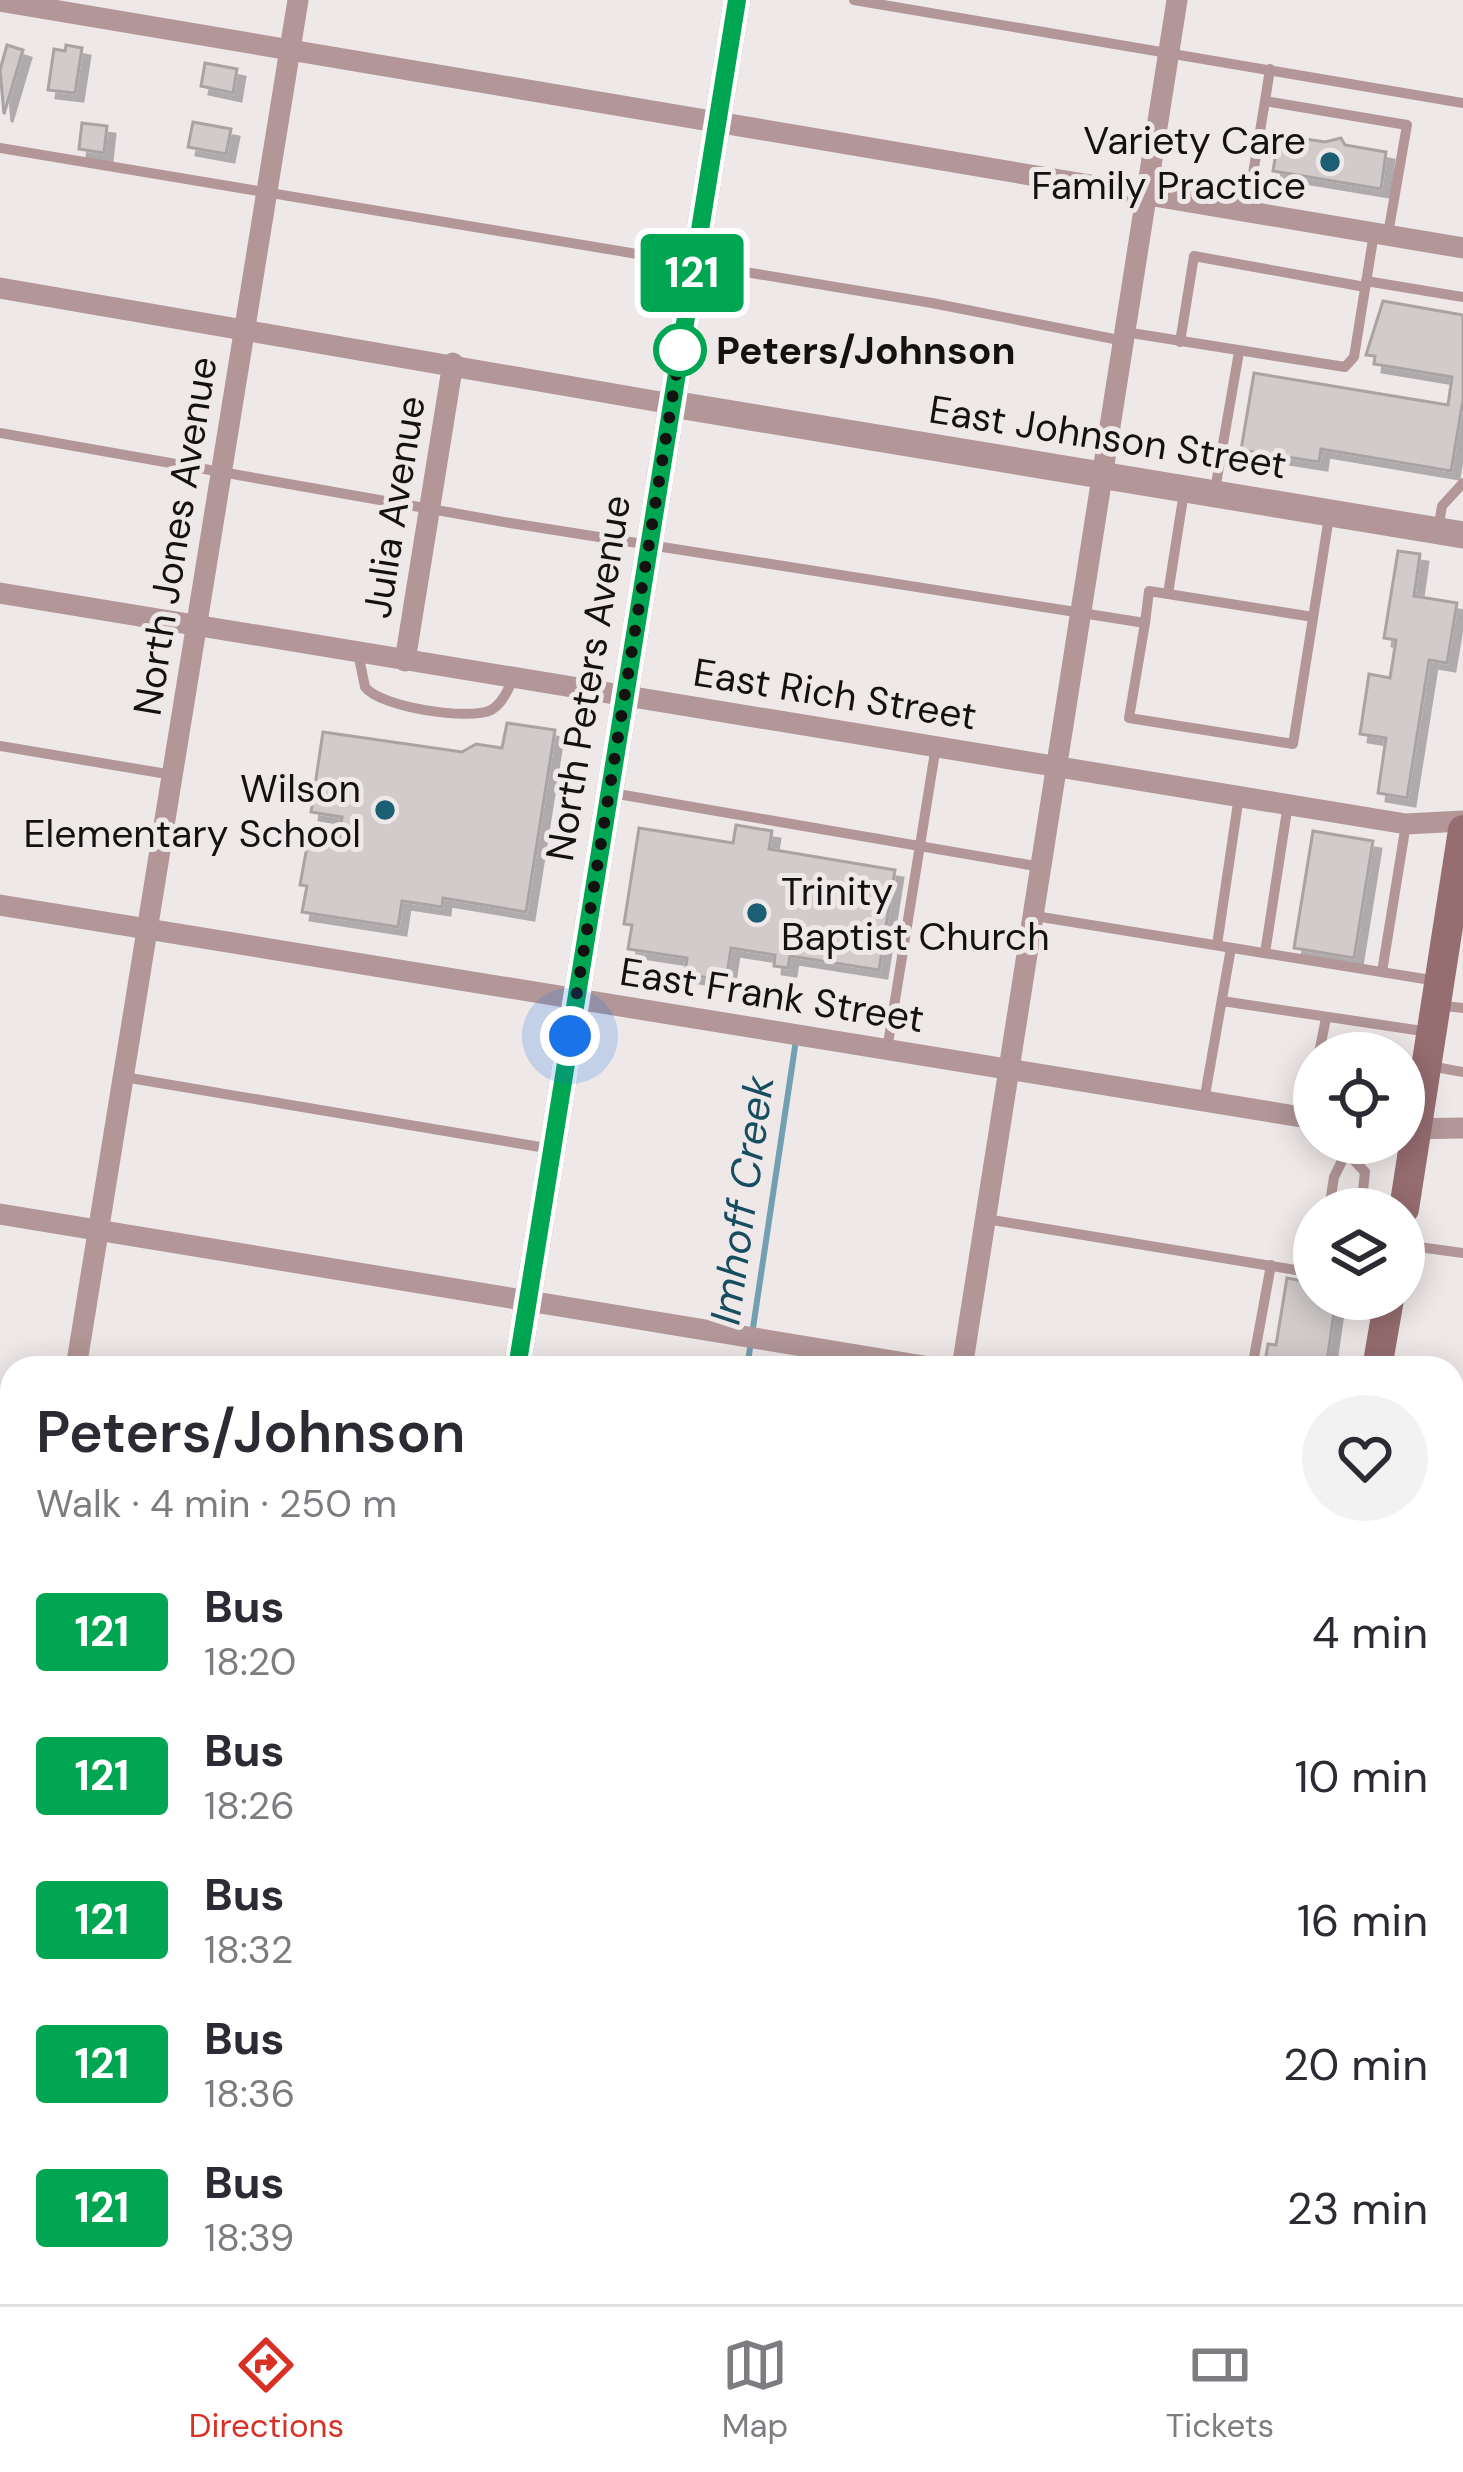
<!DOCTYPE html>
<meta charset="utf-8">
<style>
:root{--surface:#fff;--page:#f2f2f3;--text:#2b2b33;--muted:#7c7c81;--line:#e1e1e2;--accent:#d93025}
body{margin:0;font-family:"DM Sans",sans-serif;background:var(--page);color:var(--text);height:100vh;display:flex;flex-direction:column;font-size:45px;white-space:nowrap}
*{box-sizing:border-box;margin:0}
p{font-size:39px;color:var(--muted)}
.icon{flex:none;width:66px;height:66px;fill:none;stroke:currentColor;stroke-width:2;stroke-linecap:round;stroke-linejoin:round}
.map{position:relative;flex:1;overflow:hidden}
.sheet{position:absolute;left:0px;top:1356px;width:1464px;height:948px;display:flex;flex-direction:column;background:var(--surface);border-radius:36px 36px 0 0;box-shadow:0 6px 30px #0003}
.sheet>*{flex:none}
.badge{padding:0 24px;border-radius:9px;font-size:42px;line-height:78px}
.buttons{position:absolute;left:1293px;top:1032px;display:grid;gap:24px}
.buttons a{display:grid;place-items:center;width:132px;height:132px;border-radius:50%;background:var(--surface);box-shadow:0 6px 30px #0003;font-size:60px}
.you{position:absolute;width:60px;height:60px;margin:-30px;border:9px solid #fff;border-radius:50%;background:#1a73e8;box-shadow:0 0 0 18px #1a73e833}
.map>.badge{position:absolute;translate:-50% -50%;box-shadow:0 0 0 6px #fff}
.round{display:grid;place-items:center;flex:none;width:126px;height:126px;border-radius:63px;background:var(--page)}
.headline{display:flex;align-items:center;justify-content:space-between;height:204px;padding:0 36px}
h1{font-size:57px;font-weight:600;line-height:90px}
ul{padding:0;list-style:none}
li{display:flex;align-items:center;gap:36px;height:144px;padding:0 36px}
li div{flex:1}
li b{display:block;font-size:45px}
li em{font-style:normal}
li .badge{min-width:132px;font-weight:700;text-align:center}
.tabs{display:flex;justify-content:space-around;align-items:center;height:168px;border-top:3px solid var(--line);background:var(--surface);font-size:33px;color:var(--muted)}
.tabs a{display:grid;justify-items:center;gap:6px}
.tabs .current{color:var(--accent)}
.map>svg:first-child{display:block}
.green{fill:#eeb3b8}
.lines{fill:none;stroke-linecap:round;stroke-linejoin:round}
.stream{stroke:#72a0b2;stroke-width:6}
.building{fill:#d1cbcb;stroke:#a9a3a3;stroke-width:3;filter:url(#shadow)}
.path{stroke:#807b7b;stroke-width:3;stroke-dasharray:9 9;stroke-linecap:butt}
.service{stroke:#b29698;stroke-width:10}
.minor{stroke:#b29698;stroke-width:21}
.tertiary{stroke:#b29698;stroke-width:27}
.secondary{stroke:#966d71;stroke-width:30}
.rail-casing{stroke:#5b5757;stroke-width:10}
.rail{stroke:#efe8e9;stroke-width:6;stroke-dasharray:18;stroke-linecap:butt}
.line-casing{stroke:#fff;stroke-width:27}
.line{stroke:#00a651;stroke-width:18}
.walk{stroke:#141111;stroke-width:12;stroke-dasharray:0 21.6}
.poi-dot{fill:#1c5e72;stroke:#efe8e9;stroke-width:4.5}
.stop-dot{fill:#fff;stroke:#00a651;stroke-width:6}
.labels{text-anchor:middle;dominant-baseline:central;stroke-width:10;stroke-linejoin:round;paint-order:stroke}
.poi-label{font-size:39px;fill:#141111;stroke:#efe8e9;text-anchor:end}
.stop-label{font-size:39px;font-weight:bold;fill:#141111;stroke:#efe8e9;text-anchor:start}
.street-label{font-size:39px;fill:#141111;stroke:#efe8e9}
.water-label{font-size:42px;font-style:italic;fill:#164e60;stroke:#efe8e9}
</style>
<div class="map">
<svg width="1463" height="2304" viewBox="0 0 1463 2304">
<defs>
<filter id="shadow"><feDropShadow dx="8" dy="8" stdDeviation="0" flood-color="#0004"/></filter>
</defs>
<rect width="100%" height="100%" fill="#efe8e9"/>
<g class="green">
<polygon points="0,1543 12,1543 12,1708 0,1672"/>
<polygon points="0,1998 12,2035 12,2232 0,2236"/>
<polygon points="206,2292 268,2292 272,2304 210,2304"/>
</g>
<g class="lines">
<g class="stream">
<polyline points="747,1368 796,1040"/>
<polyline points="0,2143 12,2140"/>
</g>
</g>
<g class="building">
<polygon points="7,45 23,50 4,114 0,70"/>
<polygon points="66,45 82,48 75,93 48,90 54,49 65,51"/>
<polygon points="205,63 237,69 233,93 201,86"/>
<polygon points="193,122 231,129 226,154 188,147"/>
<polygon points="82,123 107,126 104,153 79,149"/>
<polygon points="1279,135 1325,142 1341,138 1345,145 1386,152 1381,189 1273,171"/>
<polygon points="1383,301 1463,315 1463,400 1451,471 1321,449 1319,462 1241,450 1254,373 1448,405 1452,377 1374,364 1375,356 1366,355"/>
<polygon points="1398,551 1420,554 1414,596 1457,603 1447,663 1429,660 1407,798 1378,793 1386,738 1360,734 1369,674 1390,678 1396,640 1384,638"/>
<polygon points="507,723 555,730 526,912 443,898 442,907 402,901 398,927 302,912 307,886 300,885 308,841 338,846 342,817 311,812 323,732 462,752 476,744 502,748"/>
<polygon points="736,825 772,831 769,849 895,870 879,970 790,956 788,968 774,966 775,955 731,948 726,981 685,974 687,958 628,949 632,925 624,924 639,828 733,843"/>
<polygon points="1313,831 1373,841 1354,958 1294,948"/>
<polygon points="1287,1278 1314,1283 1314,1299 1336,1299 1326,1368 1264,1368 1268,1344 1276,1345"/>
<polygon points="1463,2288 1463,2304 1419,2304 1429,2297"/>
</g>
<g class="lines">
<g class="path">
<polyline points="0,1557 12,1557"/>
<polyline points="0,1572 12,1630"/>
<polyline points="4,1573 12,1564"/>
<polyline points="238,2292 241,2304"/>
</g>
<g class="service">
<polyline points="854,0 1463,103"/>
<polyline points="1270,69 1265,101 1407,125 1388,234"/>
<polyline points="0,148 932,303 1124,341"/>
<polyline points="1247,210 1265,101"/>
<polyline points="1366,281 1463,297"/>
<polyline points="1125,332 1345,367 1354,357 1374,233"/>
<polyline points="1180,342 1194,256 1365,287"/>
<polyline points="0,433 510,523 1145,623 1129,718 1293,744 1329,517"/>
<polyline points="1215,490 1239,352"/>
<polyline points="1438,530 1442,506 1463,483"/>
<polyline points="1168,594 1313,617"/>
<polyline points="1145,623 1149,591 1168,594 1184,492"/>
<path d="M358,653L365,687C380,707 469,721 491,710C502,704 508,690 513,679"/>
<polyline points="0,746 173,775"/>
<polyline points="612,793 1041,867"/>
<polyline points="1035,916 1437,981"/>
<polyline points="1217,945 1239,796"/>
<polyline points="1265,953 1288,804"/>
<polyline points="1382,972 1406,824"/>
<polyline points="1222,1001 1429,1032"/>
<polyline points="1436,1005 1463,1008"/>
<polyline points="887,1050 936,746"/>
<polyline points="1319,1053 1326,1018"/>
<polyline points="1430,1066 1463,1072"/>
<polyline points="124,1077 552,1149"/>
<polyline points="1204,1101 1231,948"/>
<polyline points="1308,1118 1314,1083"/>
<polyline points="1349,1155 1365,1172 1361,1209"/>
<polyline points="1329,1209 1334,1177 1351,1143"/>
<polyline points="986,1219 1314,1273"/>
<polyline points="1404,1245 1463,1253"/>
<polyline points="1252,1368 1271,1265"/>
<polyline points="1452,1590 1463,1591"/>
<polyline points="1452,1838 1463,1872"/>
<polyline points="1452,1902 1463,1899"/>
<polyline points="1452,1941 1463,1937"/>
<polyline points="1452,1950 1463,1978"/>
<polyline points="0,2250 12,2287"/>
<polyline points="1452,2282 1463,2278"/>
<polyline points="14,2292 17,2304"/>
<polyline points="354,2304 390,2292"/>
<polyline points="1384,2304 1421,2292"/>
</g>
<g class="minor">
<polyline points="0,1 1463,248"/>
<polyline points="0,288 672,404"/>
<polyline points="0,593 1406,824 1463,821"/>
<polyline points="405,661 453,363"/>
<polyline points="0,905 1314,1119"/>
<polyline points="1404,1129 1463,1128"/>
<polyline points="0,1214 936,1368"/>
<polyline points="76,1368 298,0"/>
<polyline points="962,1368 1177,0"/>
<polyline points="1452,1434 1463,1435"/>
<polyline points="0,1530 12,1530"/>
<polyline points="0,1964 12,2001"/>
<polyline points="0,2250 12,2246"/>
<polyline points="104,2292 107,2304"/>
<polyline points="278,2292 282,2304"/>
<polyline points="1105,2292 1109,2304"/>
<polyline points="871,2304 906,2292"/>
</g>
<g class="tertiary">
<polyline points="672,404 1463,535"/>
<polyline points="517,1368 737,0"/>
<polyline points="1452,1760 1463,1762"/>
<polyline points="694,2292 698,2304"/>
</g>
<g class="secondary">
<polyline points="1404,1209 1463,830"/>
<polyline points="1377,1368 1389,1299"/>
<polyline points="1452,2096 1463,2129"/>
</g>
<g class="rail-casing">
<g id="rail">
<polyline points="0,1768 12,1804"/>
<polyline points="175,2292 179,2304"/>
</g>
</g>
<use href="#rail" class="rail"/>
</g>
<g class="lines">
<g class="line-casing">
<polyline id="line" points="517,1368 737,0"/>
</g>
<use href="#line" class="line"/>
<polyline class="walk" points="570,1036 680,350"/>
</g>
<g class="poi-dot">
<circle cx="1330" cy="162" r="12"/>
<circle cx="385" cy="810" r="12"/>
<circle cx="757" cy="913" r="12"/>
</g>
<circle class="stop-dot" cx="680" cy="350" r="24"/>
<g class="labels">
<g class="poi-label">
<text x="1306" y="140">Variety Care<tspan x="1306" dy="45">Family Practice</tspan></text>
<text x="361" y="788">Wilson<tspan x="361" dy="45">Elementary School</tspan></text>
<text x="781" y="891" text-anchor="start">Trinity<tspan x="781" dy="45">Baptist Church</tspan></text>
</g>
<g class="stop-label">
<text x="716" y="350">Peters/Johnson</text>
</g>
<g class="street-label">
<text transform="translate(1108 437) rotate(9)">East Johnson Street</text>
<text transform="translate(394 507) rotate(-81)">Julia Avenue</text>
<text transform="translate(175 536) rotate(-81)">North Jones Avenue</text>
<text transform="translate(588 678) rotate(-81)">North Peters Avenue</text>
<text transform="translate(835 694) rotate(9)">East Rich Street</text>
<text transform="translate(772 995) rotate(9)">East Frank Street</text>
</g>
<g class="water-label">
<text transform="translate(742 1200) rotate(-82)">Imhoff Creek</text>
</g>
</g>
</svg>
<div class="buttons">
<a><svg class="icon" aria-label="locate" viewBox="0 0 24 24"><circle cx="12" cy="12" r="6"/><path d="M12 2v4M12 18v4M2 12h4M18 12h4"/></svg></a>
<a><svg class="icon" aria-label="layers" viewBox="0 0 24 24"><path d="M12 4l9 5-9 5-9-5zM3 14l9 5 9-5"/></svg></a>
</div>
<div class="you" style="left:570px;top:1036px"></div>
<b class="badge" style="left:692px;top:273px;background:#00a651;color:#fff">121</b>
<section class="sheet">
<div class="headline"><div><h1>Peters/Johnson</h1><p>Walk · 4 min · 250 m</p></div><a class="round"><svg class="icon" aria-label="heart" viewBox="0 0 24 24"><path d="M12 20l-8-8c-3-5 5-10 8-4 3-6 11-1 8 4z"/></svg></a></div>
<ul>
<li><span class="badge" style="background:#00a651;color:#fff">121</span><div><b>Bus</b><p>18:20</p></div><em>4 min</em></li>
<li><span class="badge" style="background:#00a651;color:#fff">121</span><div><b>Bus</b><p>18:26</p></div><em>10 min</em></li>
<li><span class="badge" style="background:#00a651;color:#fff">121</span><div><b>Bus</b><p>18:32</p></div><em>16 min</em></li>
<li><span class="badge" style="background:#00a651;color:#fff">121</span><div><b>Bus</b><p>18:36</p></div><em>20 min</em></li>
<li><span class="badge" style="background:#00a651;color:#fff">121</span><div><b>Bus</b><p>18:39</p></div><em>23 min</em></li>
</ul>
</section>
</div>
<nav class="tabs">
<a class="current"><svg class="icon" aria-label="directions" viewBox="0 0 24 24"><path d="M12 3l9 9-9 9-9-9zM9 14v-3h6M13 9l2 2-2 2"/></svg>Directions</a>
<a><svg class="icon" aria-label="map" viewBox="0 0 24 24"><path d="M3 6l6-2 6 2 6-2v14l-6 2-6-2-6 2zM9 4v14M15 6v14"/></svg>Map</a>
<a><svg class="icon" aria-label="tickets" viewBox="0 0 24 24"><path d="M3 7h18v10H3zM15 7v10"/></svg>Tickets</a>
</nav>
